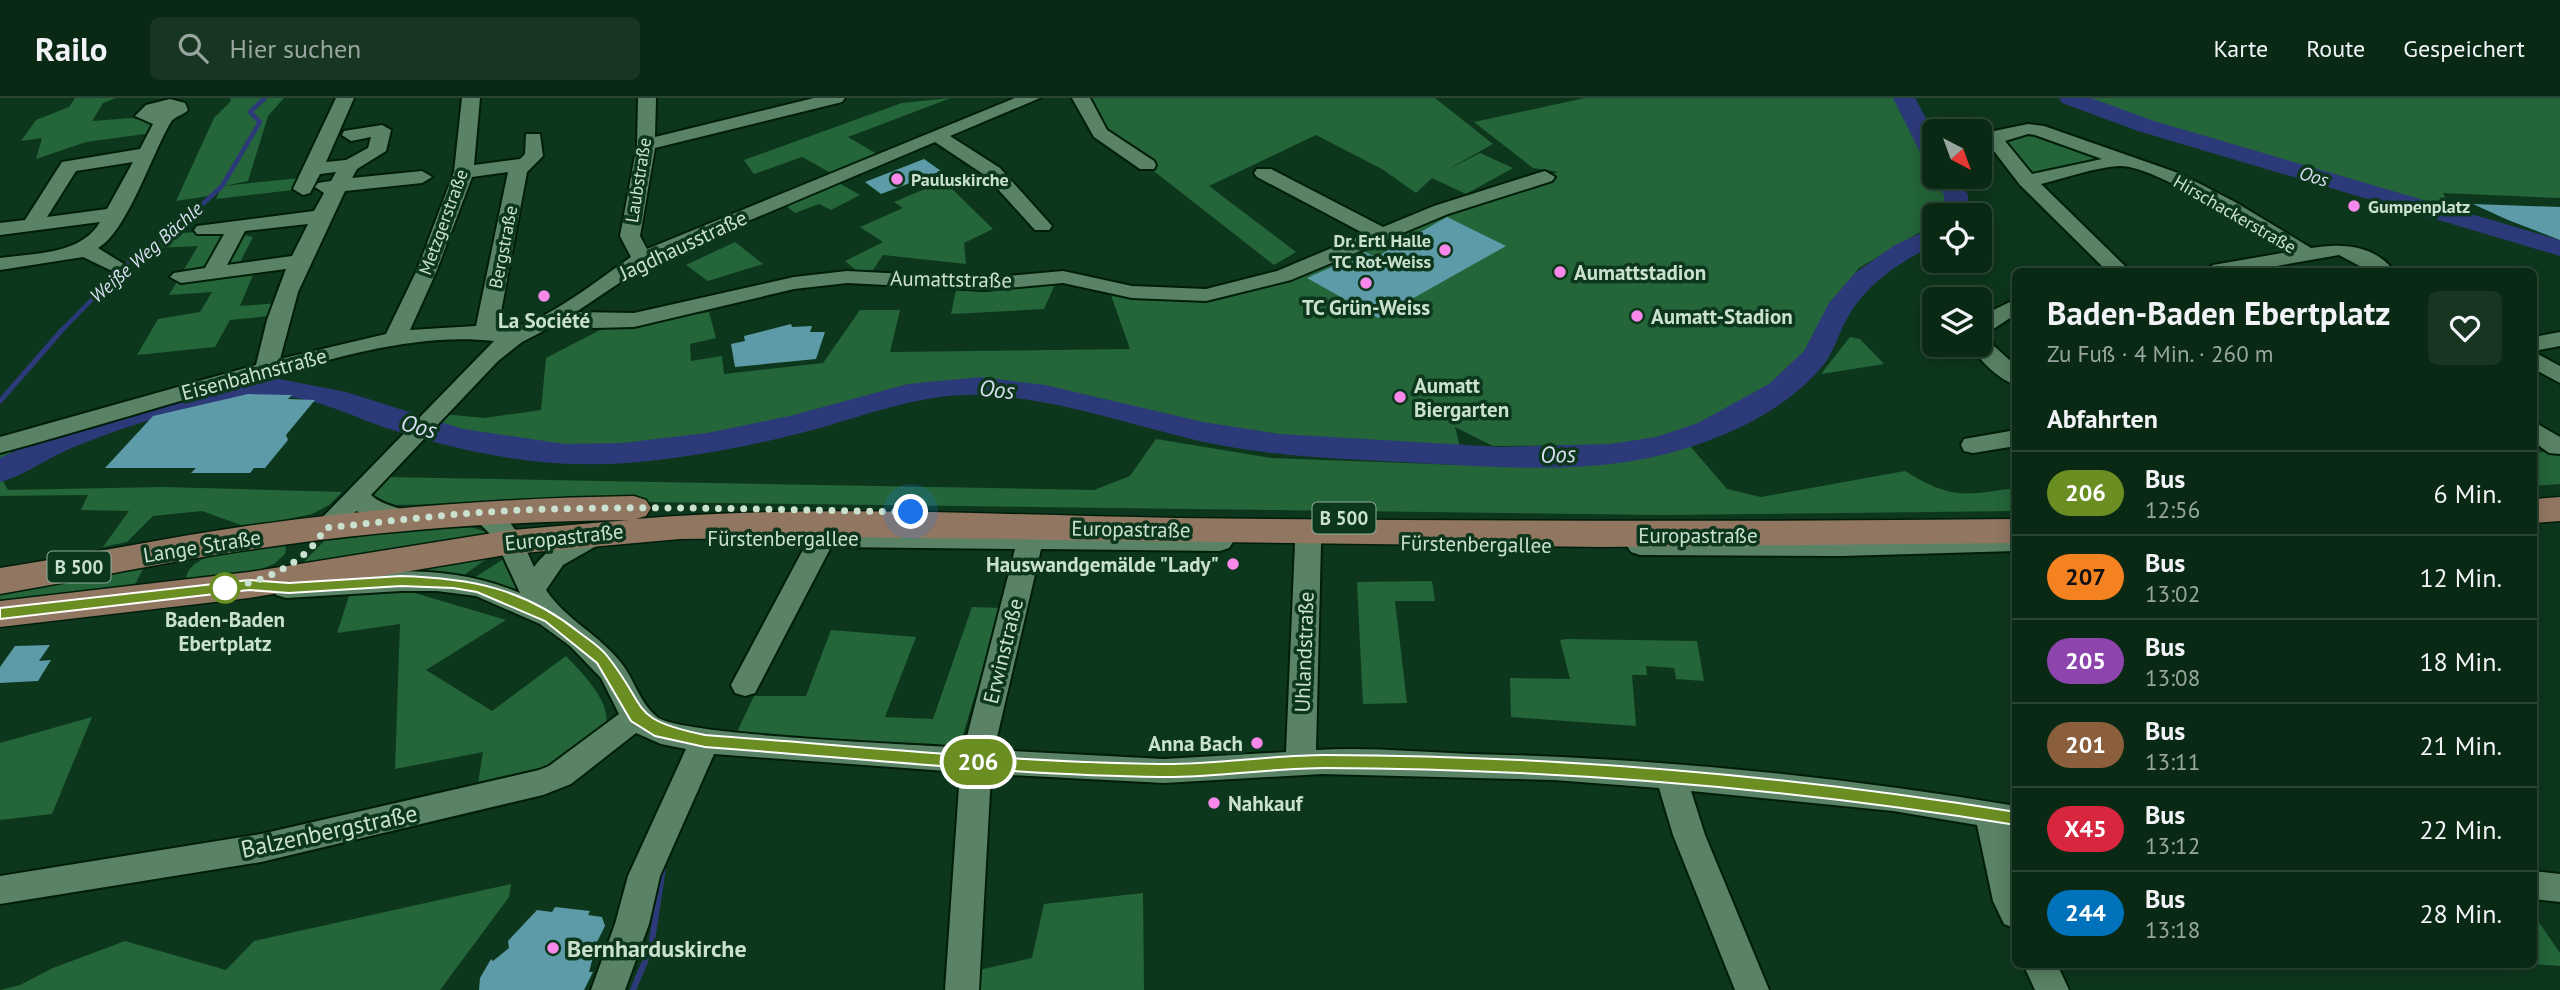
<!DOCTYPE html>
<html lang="de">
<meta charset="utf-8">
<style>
:root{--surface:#0a2915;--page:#183522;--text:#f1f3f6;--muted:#99a6a0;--line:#2a4534}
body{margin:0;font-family:"PT Sans",sans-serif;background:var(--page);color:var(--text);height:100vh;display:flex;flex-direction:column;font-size:26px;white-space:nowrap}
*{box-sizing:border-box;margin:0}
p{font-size:23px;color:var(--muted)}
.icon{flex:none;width:38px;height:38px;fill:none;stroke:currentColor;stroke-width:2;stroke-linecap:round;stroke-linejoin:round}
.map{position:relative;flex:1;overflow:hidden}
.details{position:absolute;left:2012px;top:170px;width:525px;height:700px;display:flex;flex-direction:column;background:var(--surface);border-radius:10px;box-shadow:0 4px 18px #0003,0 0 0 2px var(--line)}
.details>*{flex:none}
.badge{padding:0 14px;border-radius:23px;font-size:24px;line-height:46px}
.needle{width:46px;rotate:139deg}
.tools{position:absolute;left:1922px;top:21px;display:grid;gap:14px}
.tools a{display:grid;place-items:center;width:70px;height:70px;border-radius:10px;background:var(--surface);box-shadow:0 4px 18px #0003,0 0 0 2px var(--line);font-size:35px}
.you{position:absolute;width:35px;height:35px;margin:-18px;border:5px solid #fff;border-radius:50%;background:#1a73e8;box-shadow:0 0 0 10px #1a73e833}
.map>.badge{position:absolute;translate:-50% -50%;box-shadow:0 0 0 4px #fff}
h2{padding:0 35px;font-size:26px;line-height:63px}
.round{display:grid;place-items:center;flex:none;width:74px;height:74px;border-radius:10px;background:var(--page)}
.overview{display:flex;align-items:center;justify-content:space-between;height:119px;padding:0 35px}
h1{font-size:33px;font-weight:700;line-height:52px}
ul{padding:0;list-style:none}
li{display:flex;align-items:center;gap:21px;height:84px;padding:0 35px;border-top:2px solid var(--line)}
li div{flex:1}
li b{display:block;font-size:26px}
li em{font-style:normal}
li .badge{min-width:77px;font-weight:700;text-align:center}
header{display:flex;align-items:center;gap:42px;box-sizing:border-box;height:98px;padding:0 35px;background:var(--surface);border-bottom:2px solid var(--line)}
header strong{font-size:33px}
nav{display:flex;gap:38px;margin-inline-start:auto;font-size:24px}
.search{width:490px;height:63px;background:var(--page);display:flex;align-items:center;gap:18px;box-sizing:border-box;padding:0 24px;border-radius:10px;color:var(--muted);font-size:26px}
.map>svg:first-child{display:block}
.green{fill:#24653a}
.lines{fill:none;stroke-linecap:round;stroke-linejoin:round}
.stream-far2{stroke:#2d3a79;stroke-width:4.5}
.stream-far1{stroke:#2d3a79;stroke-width:5}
.stream{stroke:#2d3a79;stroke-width:6}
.river{fill:#2d3a79;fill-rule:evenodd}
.building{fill:#5c9ba7}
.minor-casing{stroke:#001d09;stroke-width:4}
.major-casing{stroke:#001d09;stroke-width:3}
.minor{fill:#598364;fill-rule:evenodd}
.major{fill:#917762;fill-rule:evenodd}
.line{fill:#6b8e23;stroke:#fff;stroke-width:2}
.walk{stroke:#cae1cf;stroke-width:7;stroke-dasharray:0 12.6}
.poi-dot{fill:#f888ea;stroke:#0d371c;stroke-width:2.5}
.stop-dot{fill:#fff;stroke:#6b8e23;stroke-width:3.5}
.labels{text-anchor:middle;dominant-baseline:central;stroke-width:7;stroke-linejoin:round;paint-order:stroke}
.far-poi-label{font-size:18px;font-weight:bold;fill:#cae1cf;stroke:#0d371c;text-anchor:start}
.far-street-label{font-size:18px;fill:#cae1cf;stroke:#0d371c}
.far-water-label{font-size:19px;font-style:italic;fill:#d7def1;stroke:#0d371c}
.shield{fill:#0d371c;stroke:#91ae99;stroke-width:2}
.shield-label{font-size:19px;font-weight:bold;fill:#cae1cf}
.street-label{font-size:21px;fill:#cae1cf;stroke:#0d371c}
.poi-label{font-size:21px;font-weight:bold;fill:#cae1cf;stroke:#0d371c;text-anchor:start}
.stop-label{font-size:21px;font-weight:bold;fill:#cae1cf;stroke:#0d371c}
.water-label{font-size:23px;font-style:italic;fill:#d7def1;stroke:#0d371c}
.near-street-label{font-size:24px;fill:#cae1cf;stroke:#0d371c}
.near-poi-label{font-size:24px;font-weight:bold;fill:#cae1cf;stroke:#0d371c;text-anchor:start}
</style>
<header>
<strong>Railo</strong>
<div class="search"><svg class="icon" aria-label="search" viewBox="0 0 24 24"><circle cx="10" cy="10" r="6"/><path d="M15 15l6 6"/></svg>Hier suchen</div>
<nav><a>Karte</a><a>Route</a><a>Gespeichert</a></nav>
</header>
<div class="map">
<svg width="2560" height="892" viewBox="0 0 2560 892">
<rect width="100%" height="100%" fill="#0d371c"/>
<g class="green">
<polygon points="75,0 116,0 103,5 92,23 132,20 156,26 152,35 86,44 36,61 42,40 21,43 36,22 69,9"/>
<polygon points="230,0 284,0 268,18 248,83 224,88 299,80 293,92 216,101 220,92 215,97 176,103 214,20 231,3"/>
<polygon points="951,0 848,39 877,56 831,75 802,59 754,76 744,62 902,5"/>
<polygon points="1087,0 1435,0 1493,46 1445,73 1480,55 1513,70 1466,96 1432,80 1416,95 1382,71 1316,37 1209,88 1296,154 1274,167 1105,35"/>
<path d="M1585,0H1896L1900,14L1934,70V79H1939L1952,112L1946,117H1934V126L1859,170L1835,202L1808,252L1788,276L1752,303L1693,333L1631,347L1493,348L1455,329L1460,349C1384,348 1308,349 1233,334C1133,314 1040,284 937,285C887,286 827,312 778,324C716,338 649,351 585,350C534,349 483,338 433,329L444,316L484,320L541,312L546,260L600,232L709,214L716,240L690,246L691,263L722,258L724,276L823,265L860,212H900L890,254L1130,251L1111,197L1136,201L1239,191L1558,74L1533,70L1474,24Z"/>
<polygon points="2088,0 2560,0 2560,100 2443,95 2452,114 2227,51"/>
<polygon points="2033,35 2101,61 2033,75 2004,42"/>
<polygon points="944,83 993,131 964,145 966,166 883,157 873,172 857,173 845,163 883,144 860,129 903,110 894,104"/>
<polygon points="837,84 860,97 831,112 819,106 795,115 785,107"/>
<polygon points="226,133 253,139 235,174 255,172 240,208 279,205 270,218 230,222 215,249 137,257 158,221 200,214 212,194 169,197 198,148 155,150 176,135"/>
<polygon points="735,144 763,166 708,183 686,167"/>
<polygon points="1056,184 1044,211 951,216 956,192"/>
<polygon points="1850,239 1860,241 1884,266 1821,276"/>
<path d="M1156,341L1271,360L1460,367H1599L1690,348L1727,391L1761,399L1905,373C1952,402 1964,397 2016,390V413L1661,417L644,404L386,407L371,404L370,394L385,379L1094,392L1130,378Z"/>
<polygon points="2560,352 2560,386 2534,388 2534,355"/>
<polygon points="12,353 1,379 8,392 163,389 342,394 329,407 312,416 246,429 202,413 153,418 127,444 103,449 129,413 81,412 88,397 0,398 0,356"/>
<polygon points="469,428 494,437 299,469 328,439"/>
<path d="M281,445L286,449L285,456L274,466L256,473L188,482L186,479C193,451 256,449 281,445Z"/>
<polygon points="489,459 460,480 368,476"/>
<polygon points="505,460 518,490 515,494 471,482"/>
<polygon points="148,462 132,492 0,506 0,489"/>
<polygon points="1432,483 1435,503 1395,503 1407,605 1363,606 1357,484"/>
<path d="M408,493L506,522L426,572L492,613L566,558C583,576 611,603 606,628L530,679L477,692L483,654L395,671L400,526L337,535L350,495Z"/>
<polygon points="972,509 1001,510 959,650 736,636 754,598 806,598 831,532 916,539 885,619 933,621"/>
<polygon points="1567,541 1697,543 1704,583 1676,581 1674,570 1646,568 1647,577 1632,577 1636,628 1511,619 1510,580 1570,581 1560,542"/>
<polygon points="92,619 52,716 0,722 0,645"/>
<polygon points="511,786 509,799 440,892 0,892 20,887 53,870 125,843 226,872 254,843"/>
<polygon points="1143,795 1144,892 977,892 979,872 1032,860 1044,806"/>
<polygon points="2534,817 2560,855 2560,868 2534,866"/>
</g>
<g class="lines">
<polyline class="stream-far2" points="60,234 135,158 166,140 222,88 260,24 250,14 265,0"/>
<polyline class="stream-far1" points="0,303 62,232"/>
<polyline class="stream" points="633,892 651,849 663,770"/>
<g class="river">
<polygon points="1893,0 1915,0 1934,35 1934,65 1926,63 1922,58"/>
<polygon points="2059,0 2091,0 2154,23 2560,142 2560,158 2138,33 2062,5"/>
<polygon points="1934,79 1958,79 1968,97 1969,117 1945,117 1944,97"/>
<path d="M1934,129V147C1900,164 1867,185 1848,219C1839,234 1835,251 1825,265C1793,305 1744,331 1696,347C1607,378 1512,370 1419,365C1347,361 1274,359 1204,344C1130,327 1057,300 981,297C925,295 873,315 820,330C757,347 692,360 627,365C547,371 469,356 393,332C354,320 316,298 274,298C218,297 117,330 65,353C43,363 23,378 0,384V360L62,331L114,314L229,286L274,280L346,294L463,331L565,346L622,345L707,335L790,318L908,286L981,279L1045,287L1203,324L1280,336L1500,349L1610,346L1656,339L1698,325L1769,286L1804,253L1829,205L1855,175L1895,147Z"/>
</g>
</g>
<g class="building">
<polygon points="924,61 941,73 881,96 865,84"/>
<polygon points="2473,106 2560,109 2560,142 2508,122"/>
<polygon points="1447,119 1506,148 1378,220 1307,180 1365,154 1376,159"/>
<polygon points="791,226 792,229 812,228 810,234 825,234 816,261 735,269 731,246 745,243 744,238"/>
<polygon points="248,296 292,297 288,301 315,302 286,337 288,342 265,370 254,370 250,375 191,375 196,370 105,370 153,318"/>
<polygon points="50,547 39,563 51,562 38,583 0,585 0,569 15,548"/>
<polygon points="555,809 590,813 588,817 602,819 605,828 597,844 589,874 593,874 584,892 479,892 480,880 491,861 493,863 509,850 508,843 537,812 552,814"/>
</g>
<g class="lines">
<g class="minor-casing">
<g id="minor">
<path d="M336,0H354L326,64L346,62L368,50L371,39L351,43L342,37L344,33L382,27L391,32L386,53L357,71L352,80L422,73L432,79L422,85L345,93L298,194L280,261L386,236L417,172L454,74L462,0H480L474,67L520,61L525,56L526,36H540L543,58L527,74L498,230C534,235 600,180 631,159L620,138L637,47L638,0H656L655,39L814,0H845L842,4L655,50L640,138L647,151L1015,0H1040L950,38L1000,70L1052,128L1049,132H1035L986,78L935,44L649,165L576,214L634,215L794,179L847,173L985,180L1063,173L1132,188L1206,191L1277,173L1365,136L1257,79L1254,75L1257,71H1271L1383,129L1434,108L1538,75L1545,73L1555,79L1552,83L1448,116L1291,182L1206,203L1132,200L1063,185L985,192L847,185L794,191L634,229L593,230L559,225L522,244L498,263L371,397C384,410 408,408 417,423L413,429L404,432L395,429L356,413C344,426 335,442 316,436L312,430L494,243C420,235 347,257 276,276C183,301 92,330 0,355V339L256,267L267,222L286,171L181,185L170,179L174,175L205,170L224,136H197L194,132L197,128L314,113L324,95L315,89L318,85L331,83L336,74L320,76L310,95L303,97L293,91ZM508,74L476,228L410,232L437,172L472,79ZM308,126L292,158L227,167L245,133Z"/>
<polygon points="1072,0 1090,0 1107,32 1154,63 1156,67 1154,71 1140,71 1094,39"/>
<path d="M170,1L185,5L188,12C184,17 173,19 171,24C153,53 127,134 98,150L127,168L124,172H110L83,159L0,172V160C34,155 81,157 100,124L0,137V125L25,122L62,64L140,51L153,26L135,18L146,7ZM133,64L107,111L47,119L76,73Z"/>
<path d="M2028,26L2044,28L2181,76L2235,104L2311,150C2340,145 2374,146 2394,173H2369L2339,157L2248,173H2203L2213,167L2288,154C2256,134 2155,67 2120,68C2095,69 2066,80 2041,86L2130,173H2107L2020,87L1987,44L1989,34ZM2028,36L2035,37L2102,61L2032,76L2005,43Z"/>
<path d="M2016,201V216L1989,234L1994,248L2016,268V287C2001,283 1978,262 1971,247H1979V219Z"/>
<polygon points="2560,234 2560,248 2534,253 2534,239"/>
<polygon points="2534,254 2560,268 2560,285 2534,271"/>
<polygon points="2534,324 2560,339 2560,356 2549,355 2534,344"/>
<polygon points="2016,332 2016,348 1973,355 1964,353 1961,347 1964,341"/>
<path d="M482,406C512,415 522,443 534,469C546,451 584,423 607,430L611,436L607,442L563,467L546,492C566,522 600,537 622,566C635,583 639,604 657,619C683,638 916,646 964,650L1015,451L831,449L755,595L745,598L735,595L731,587L805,448L777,445L773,439L777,433L823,430L1220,435L1229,438L1233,444L1229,450L1220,453L1041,451L994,652L1164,661L1286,654L1295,445L1299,439L1308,436L1317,439L1321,445L1316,652C1367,649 1420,654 1471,656C1654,660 1836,678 2016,708V734L2010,733L2016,759V831L2004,826L1993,803L1977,727L1893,713L1691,693L1705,737L1769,892H1735L1673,737L1659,690L1554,682L1322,676L1164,685L991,676L979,892H945L960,674L714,656L660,778L649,826L625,892H591L615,826L628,778L686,651L661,646L636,635L571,686L543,697L261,764L0,806V778L261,736L539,672L549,668L619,616L601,580L570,548L540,526L476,498L437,493H401L286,500L276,497L272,490L276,483L286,480C369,475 442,462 520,495L495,441L469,415L473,409Z"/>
<polygon points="2016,435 2016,453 1841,458 1640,457 1631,454 1627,448 1631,442 1640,439 1841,440"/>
<polygon points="2534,773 2560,776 2560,804 2534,801"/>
<polygon points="2023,866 2057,866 2069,892 2035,892"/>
</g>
</g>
<g class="major-casing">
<g id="major">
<path d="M634,398L646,402L651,410L646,418L636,421C812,406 999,417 1177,420C1457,423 1736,424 2016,421V445L1601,449L841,439L680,441L512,456L249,500L0,529V503L249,474L512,432L629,422C501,423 374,433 247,452C164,464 82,482 0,496V470C82,457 164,440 247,428C375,410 504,400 634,398Z"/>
<polygon points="2560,399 2560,423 2534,425 2534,401"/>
</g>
</g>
<use href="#minor" class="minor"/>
<use href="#major" class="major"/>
</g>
<path class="line" d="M401,478C470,480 524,490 580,535C589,542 601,549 608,559C650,612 628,621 705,637C857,648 1009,664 1160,666C1215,667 1270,657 1325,657C1556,658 1788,677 2016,714L2024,721L2016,727C1788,690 1557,671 1325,670C1270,670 1215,680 1160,679C1009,677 856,660 705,649L655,638L631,623L597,565L545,523L477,494L453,490L401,488L289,495L249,492L0,521V510L249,482L289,485Z"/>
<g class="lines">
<path class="walk" d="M225,490L218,491C259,486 305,468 325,430C390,423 456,415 522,412C651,407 782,412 911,414"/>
</g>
<g class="poi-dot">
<circle cx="897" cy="81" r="7"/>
<circle cx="2354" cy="108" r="7"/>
<circle cx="1445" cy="152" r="7"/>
<circle cx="1560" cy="174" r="7"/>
<circle cx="1366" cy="185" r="7"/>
<circle cx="544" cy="198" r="7"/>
<circle cx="1637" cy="218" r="7"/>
<circle cx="1400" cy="299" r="7"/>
<circle cx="1233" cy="466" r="7"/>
<circle cx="1257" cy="645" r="7"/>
<circle cx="1214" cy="705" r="7"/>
<circle cx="553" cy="850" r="7"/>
</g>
<circle class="stop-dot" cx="225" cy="490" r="14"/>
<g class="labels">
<g class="far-poi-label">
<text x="911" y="81">Pauluskirche</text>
<text x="2368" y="108">Gumpenplatz</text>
<text x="1431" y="142" text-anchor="end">Dr. Ertl Halle<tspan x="1431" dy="21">TC Rot-Weiss</tspan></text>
</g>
<g class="far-street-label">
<text transform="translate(638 82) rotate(-81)">Laubstraße</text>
<text transform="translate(2235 116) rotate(30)">Hirschackerstraße</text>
<text transform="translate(443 124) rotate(-70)">Metzgerstraße</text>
<text transform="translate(503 149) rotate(-79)">Bergstraße</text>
</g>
<g class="far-water-label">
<text transform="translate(2314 78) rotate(17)">Oos</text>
<text transform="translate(146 154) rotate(-41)">Weiße Weg Bächle</text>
</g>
<g class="shield">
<rect x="1312.5" y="404.5" width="63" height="31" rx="5"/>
<rect x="47.5" y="453.5" width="63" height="31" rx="5"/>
</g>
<g class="shield-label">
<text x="1344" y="420">B 500</text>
<text x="79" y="469">B 500</text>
</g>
<g class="street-label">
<text transform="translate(683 147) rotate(-25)">Jagdhausstraße</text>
<text transform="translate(951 181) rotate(1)">Aumattstraße</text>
<text transform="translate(254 276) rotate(-15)">Eisenbahnstraße</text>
<text transform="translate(1131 431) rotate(1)">Europastraße</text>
<text x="1698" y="437">Europastraße</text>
<text transform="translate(564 439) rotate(-6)">Europastraße</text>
<text x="783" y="440">Fürstenbergallee</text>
<text transform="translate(1476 446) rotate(1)">Fürstenbergallee</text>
<text transform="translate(202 448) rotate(-9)">Lange Straße</text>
<text transform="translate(1003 553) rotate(-76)">Erwinstraße</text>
<text transform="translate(1304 554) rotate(-88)">Uhlandstraße</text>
</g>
<g class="poi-label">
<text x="1574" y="174">Aumattstadion</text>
<text x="1366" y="209" text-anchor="middle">TC Grün-Weiss</text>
<text x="1651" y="218">Aumatt-Stadion</text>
<text x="544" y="222" text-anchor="middle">La Société</text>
<text x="1414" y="287">Aumatt<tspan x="1414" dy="24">Biergarten</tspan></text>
<text x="1219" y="466" text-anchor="end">Hauswandgemälde "Lady"</text>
<text x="1243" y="645" text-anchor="end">Anna Bach</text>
<text x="1228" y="705">Nahkauf</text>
</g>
<g class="stop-label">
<text x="225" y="521">Baden-Baden<tspan x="225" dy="24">Ebertplatz</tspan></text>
</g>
<g class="water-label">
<text transform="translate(997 291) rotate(6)">Oos</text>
<text transform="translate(419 328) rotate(15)">Oos</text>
<text transform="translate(1558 356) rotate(-2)">Oos</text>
</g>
<g class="near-street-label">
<text transform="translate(329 733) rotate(-12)">Balzenbergstraße</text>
</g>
<g class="near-poi-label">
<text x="567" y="850">Bernharduskirche</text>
</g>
</g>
</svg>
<div class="tools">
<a><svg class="needle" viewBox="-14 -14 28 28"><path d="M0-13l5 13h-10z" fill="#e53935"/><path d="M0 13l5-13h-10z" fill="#99a6a0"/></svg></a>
<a><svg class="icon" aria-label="locate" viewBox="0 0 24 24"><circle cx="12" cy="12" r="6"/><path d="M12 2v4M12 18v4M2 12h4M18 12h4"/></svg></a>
<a><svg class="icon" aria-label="layers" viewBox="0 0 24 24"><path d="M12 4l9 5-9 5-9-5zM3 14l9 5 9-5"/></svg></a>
</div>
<div class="you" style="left:911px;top:414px"></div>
<b class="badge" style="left:978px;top:664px;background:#6b8e23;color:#fff">206</b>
<section class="details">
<div class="overview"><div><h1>Baden-Baden Ebertplatz</h1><p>Zu Fuß · 4 Min. · 260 m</p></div><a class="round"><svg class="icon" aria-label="heart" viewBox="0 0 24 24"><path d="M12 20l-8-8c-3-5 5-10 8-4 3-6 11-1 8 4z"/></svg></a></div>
<h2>Abfahrten</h2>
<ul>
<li><span class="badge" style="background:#6b8e23;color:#fff">206</span><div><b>Bus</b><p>12:56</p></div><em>6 Min.</em></li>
<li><span class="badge" style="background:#f58220;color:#111">207</span><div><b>Bus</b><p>13:02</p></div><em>12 Min.</em></li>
<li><span class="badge" style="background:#8e44ad;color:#fff">205</span><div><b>Bus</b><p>13:08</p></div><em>18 Min.</em></li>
<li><span class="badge" style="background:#8b5e3c;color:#fff">201</span><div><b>Bus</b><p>13:11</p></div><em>21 Min.</em></li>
<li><span class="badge" style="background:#d7263d;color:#fff">X45</span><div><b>Bus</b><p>13:12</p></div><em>22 Min.</em></li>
<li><span class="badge" style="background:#0072bc;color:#fff">244</span><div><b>Bus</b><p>13:18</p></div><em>28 Min.</em></li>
</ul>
</section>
</div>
